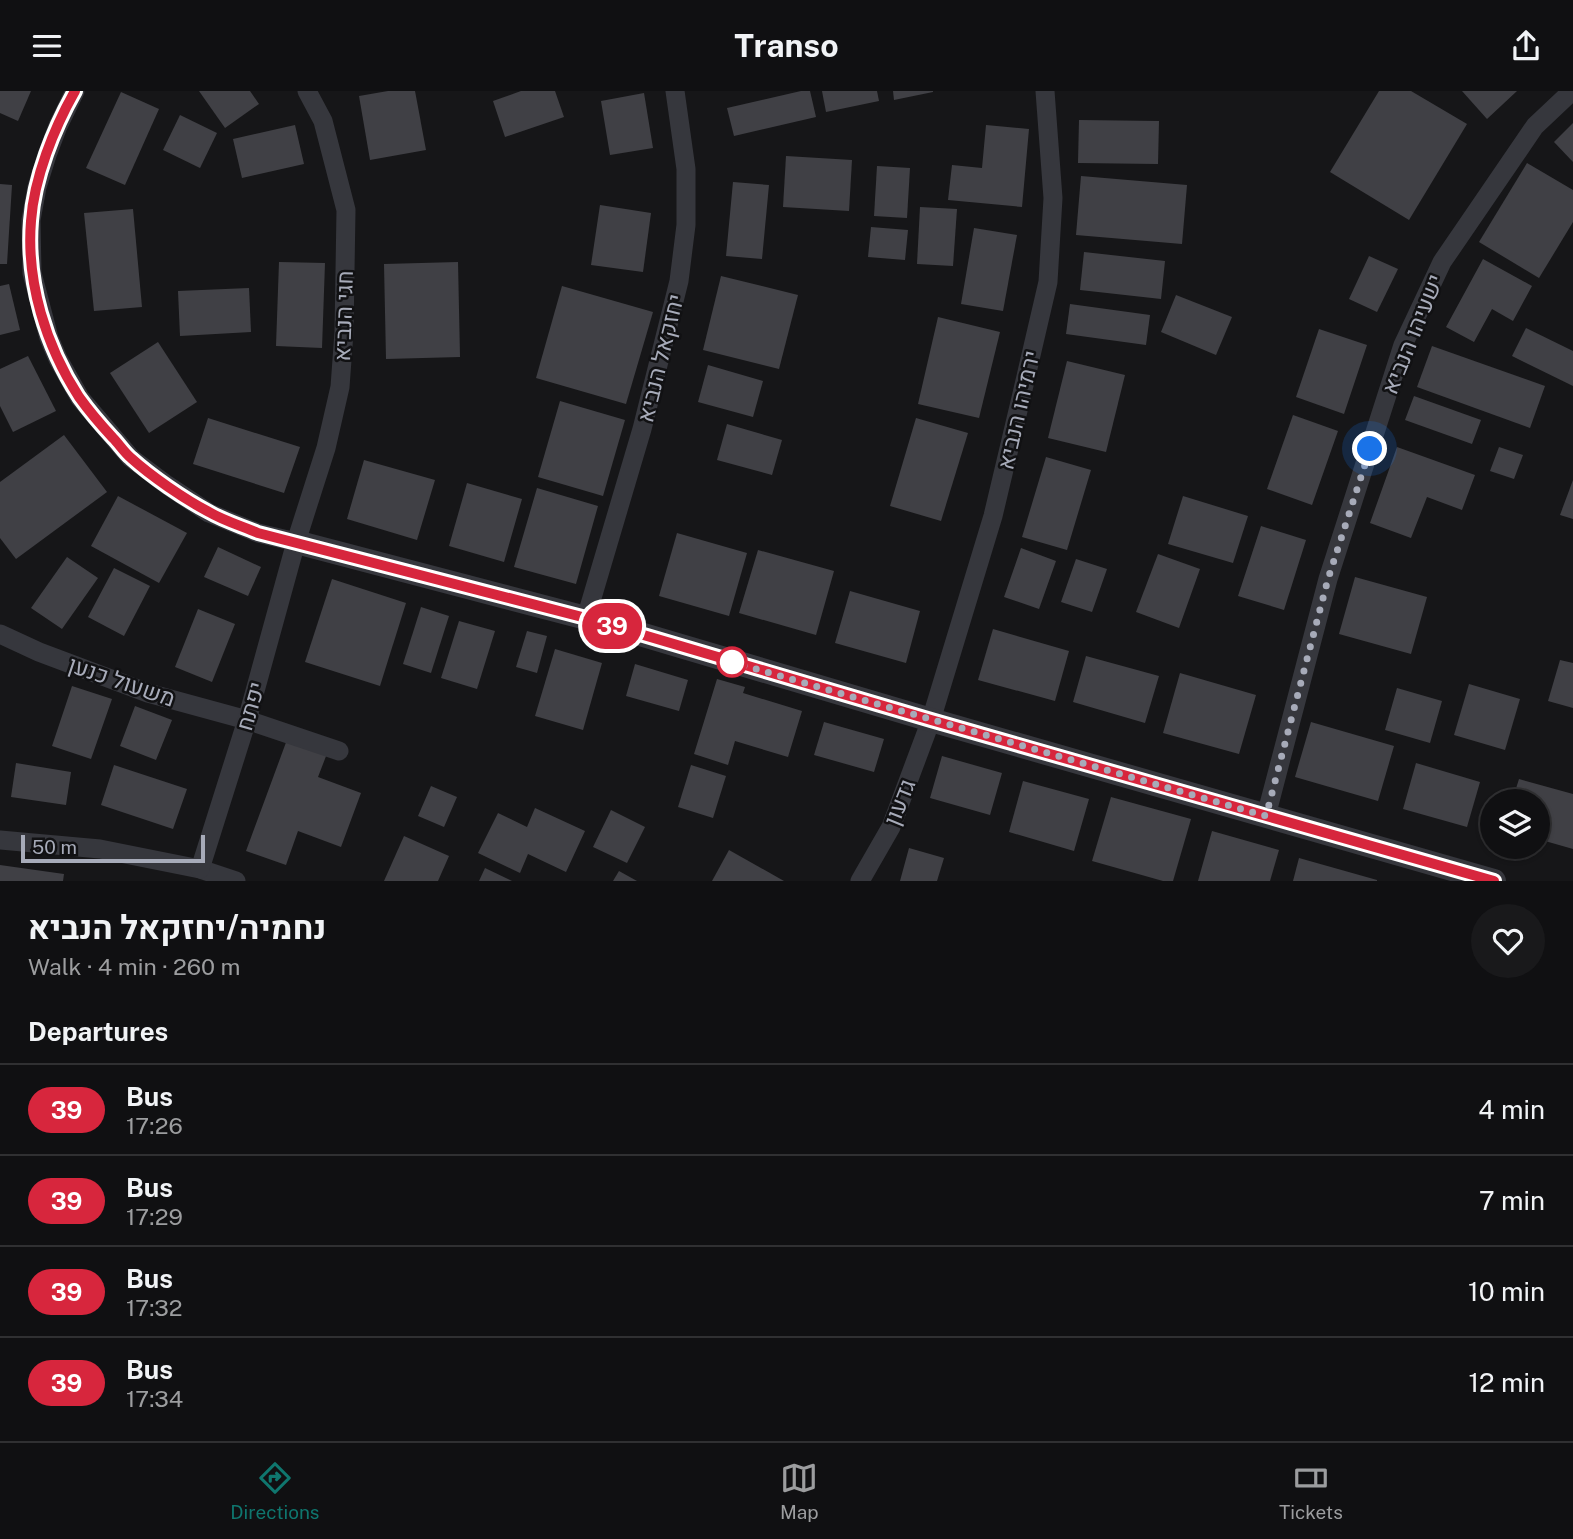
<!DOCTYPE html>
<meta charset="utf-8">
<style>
:root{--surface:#101012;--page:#19191b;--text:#f1f3f6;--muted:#9c9d9f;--line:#303032;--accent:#0f766e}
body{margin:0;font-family:"Public Sans",Heebo,sans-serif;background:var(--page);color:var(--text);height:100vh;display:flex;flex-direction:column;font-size:26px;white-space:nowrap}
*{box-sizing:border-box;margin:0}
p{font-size:23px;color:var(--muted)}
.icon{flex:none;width:38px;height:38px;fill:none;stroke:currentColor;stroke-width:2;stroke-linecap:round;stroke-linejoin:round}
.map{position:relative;height:790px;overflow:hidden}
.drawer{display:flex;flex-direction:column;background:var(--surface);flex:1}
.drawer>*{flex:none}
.badge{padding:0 14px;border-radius:23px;font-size:24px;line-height:46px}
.buttons{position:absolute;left:1480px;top:698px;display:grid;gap:14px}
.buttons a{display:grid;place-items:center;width:70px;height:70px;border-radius:50%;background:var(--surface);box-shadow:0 2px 5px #0004,0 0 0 2px var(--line);font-size:35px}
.scale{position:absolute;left:21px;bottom:18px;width:184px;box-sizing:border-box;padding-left:7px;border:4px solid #a7abb9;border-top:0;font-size:19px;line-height:24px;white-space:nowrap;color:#a7abb9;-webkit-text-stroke:5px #111113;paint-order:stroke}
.you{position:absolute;width:35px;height:35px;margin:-18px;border:5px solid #fff;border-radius:50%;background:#1a73e8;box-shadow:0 0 0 10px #1a73e833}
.map>.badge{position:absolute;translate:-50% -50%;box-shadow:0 0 0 4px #fff}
h2{padding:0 28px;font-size:26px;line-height:63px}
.round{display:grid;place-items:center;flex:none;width:74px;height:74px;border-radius:37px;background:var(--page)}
.summary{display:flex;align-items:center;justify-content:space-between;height:119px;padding:0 28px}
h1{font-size:33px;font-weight:700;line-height:52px}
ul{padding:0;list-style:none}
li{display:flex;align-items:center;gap:21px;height:91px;padding:0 28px;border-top:2px solid var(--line)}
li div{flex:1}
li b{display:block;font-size:26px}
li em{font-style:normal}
li .badge{min-width:77px;font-weight:700;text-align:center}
header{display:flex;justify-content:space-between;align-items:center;height:91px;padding:0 28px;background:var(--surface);font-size:32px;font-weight:700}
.menu{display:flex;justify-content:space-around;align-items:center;height:98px;border-top:2px solid var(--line);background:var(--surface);font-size:19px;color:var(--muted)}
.menu a{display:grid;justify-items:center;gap:4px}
.menu .active{color:var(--accent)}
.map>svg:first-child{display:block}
.building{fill:#404045}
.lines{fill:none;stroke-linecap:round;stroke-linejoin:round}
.minor{stroke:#36373d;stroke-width:19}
.tertiary{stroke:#36373d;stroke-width:24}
.line-casing{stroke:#fff;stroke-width:16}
.line{stroke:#d7263d;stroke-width:10}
.walk{stroke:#a7abb9;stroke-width:7;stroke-dasharray:0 12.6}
.stop-dot{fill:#fff;stroke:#d7263d;stroke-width:3.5}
.labels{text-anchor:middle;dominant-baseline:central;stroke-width:5;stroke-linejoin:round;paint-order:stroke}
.street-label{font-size:23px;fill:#a7abb9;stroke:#111113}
</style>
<header><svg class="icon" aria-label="menu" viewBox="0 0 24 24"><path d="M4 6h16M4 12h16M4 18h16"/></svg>Transo<svg class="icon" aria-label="share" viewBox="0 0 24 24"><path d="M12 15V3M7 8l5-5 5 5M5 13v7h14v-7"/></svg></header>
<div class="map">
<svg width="1573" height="790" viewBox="0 0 1573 790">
<rect width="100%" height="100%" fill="#161618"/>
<g class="building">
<polygon points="0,0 31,0 18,30 0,22"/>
<polygon points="199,0 250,0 259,13 225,37"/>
<polygon points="388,0 415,0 426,59 370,69 359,5"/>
<polygon points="521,0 555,0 564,26 505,46 493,10"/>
<polygon points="801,0 810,0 816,26 734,45 727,17"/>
<polygon points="822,0 877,0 879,10 826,21"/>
<polygon points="893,0 933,0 933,1 894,9"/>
<polygon points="1379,0 1411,0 1467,33 1409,129 1330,81"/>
<polygon points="1462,0 1517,0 1487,28"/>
<polygon points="121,1 159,18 125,94 86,77"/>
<polygon points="644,2 653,57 610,64 601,10"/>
<polygon points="180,24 217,42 200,77 163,59"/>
<polygon points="1079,29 1159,30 1158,73 1078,72"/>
<polygon points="1573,32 1573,71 1554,51"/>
<polygon points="295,34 304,73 242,87 233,48"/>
<polygon points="986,34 1029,38 1022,116 948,109 952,74 982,77"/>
<polygon points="786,65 852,69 849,120 783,116"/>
<polygon points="1527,72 1573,99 1573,131 1539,187 1479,151"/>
<polygon points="877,75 910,77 907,127 874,125"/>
<polygon points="1081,85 1187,94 1182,153 1076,144"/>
<polygon points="733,91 769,94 762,168 726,165"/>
<polygon points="0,93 12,94 7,173 0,173"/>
<polygon points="600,114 651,122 643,181 591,174"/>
<polygon points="920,116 957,118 953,175 917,173"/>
<polygon points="133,118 142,216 94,220 84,122"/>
<polygon points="871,136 908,139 905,169 868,166"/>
<polygon points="974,137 1017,144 1003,220 961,213"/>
<polygon points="1084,161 1165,170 1161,208 1080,199"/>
<polygon points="1369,165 1398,178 1377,221 1349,208"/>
<polygon points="1483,168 1532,195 1513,230 1492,218 1474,251 1446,236"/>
<polygon points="279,171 325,172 322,257 276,255"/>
<polygon points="458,171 460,266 386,268 384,173"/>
<polygon points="721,185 798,204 779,278 703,259"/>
<polygon points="9,193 20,239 0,244 0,195"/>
<polygon points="562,195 653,221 626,313 536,287"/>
<polygon points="249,197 251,241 180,245 178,200"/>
<polygon points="1176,204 1232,226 1216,264 1161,241"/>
<polygon points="1070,213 1150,224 1146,254 1066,243"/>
<polygon points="938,226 1000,241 979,327 918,313"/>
<polygon points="1526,237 1573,260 1573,295 1512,265"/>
<polygon points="1319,238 1367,254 1344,323 1296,306"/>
<polygon points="158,251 197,311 149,342 110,282"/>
<polygon points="1432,255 1545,295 1530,337 1417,296"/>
<polygon points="28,265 56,320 13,341 0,315 0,278"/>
<polygon points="1067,270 1125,284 1106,361 1048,347"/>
<polygon points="708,274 763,290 753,326 698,311"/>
<polygon points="1414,305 1481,329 1472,353 1405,329"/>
<polygon points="560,310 625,329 603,405 538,386"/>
<polygon points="1293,324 1338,340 1312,414 1267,398"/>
<polygon points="208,327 300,356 284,402 193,373"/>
<polygon points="916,327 968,342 941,430 890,415"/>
<polygon points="727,333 782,349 772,384 717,369"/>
<polygon points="64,344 107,401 16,468 0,447 0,391"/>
<polygon points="1397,356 1475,384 1462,419 1427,406 1411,447 1370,432"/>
<polygon points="1499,356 1523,364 1514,388 1490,380"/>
<polygon points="1046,366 1091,379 1067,459 1022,446"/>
<polygon points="364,369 435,389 417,449 347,428"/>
<polygon points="1573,389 1573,428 1560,424"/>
<polygon points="467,392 522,408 504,471 449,455"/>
<polygon points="537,397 598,415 576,493 514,476"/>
<polygon points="118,405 187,442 159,492 91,455"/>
<polygon points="1183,405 1248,425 1233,472 1168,453"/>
<polygon points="1261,435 1306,449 1284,519 1238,505"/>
<polygon points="677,442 747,462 729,525 659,505"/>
<polygon points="218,456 261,476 248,505 204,486"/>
<polygon points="1021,457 1056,470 1039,518 1004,506"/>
<polygon points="758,459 834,480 816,544 739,522"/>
<polygon points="1158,463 1200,478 1179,537 1136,521"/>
<polygon points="67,466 98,487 62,538 31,517"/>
<polygon points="1076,468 1107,478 1092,521 1061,511"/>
<polygon points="114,477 150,495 124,545 88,526"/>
<polygon points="1355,486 1427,506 1411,563 1339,543"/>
<polygon points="332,488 406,512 380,595 305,571"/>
<polygon points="850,500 920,520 906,572 835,552"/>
<polygon points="421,516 449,525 431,582 403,573"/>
<polygon points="198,518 235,533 212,591 175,576"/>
<polygon points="459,530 495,540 477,598 441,587"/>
<polygon points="993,538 1069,560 1055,610 978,589"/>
<polygon points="527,540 547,545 537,582 516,576"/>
<polygon points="555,558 602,572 583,639 535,625"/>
<polygon points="1086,565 1159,585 1145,632 1073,611"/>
<polygon points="1560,569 1573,572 1573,617 1548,610"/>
<polygon points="635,573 688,589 679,620 626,605"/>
<polygon points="1180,582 1256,604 1239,663 1163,642"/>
<polygon points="717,588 745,596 743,602 802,620 788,666 735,650 728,674 694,663"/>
<polygon points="1469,593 1520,608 1505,659 1454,644"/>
<polygon points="72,595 112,608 91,668 52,655"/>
<polygon points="1397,597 1442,610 1430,652 1385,639"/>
<polygon points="135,615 172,629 156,669 120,655"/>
<polygon points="824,631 884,648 874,681 814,664"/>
<polygon points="1311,631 1394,655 1378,710 1295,686"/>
<polygon points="288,646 328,660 318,686 361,702 341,756 298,740 286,774 246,760"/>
<polygon points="942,665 1002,682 990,724 930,707"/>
<polygon points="16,672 71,681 66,714 11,706"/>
<polygon points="1416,672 1480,691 1467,736 1403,718"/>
<polygon points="114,674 187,698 173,738 101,714"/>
<polygon points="691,674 726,685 713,727 678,716"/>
<polygon points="1519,688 1573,703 1573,758 1538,748 1538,710 1512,710"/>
<polygon points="1023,690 1089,708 1074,760 1009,741"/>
<polygon points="431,695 457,706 444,736 418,725"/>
<polygon points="1111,706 1191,728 1173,790 1163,790 1092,770"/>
<polygon points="535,717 585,740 566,781 528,763 520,782 478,762 498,722 527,736"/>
<polygon points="611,719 645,736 627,772 593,756"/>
<polygon points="1212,740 1279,759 1270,790 1198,790"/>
<polygon points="404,745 449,765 438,790 384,790"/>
<polygon points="909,757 944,767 937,790 900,790"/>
<polygon points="729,759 784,790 712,790"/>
<polygon points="1299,767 1377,789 1377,790 1293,790"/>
<polygon points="0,774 64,783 63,790 0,790"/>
<polygon points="485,777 512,790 479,790"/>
<polygon points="619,780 637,790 613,790"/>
</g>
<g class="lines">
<g class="minor">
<polyline points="75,0 58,35 47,64 37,96 31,129 32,182 49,247 58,268 80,307 131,367 167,394 209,422 258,442 296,451"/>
<polyline points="586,527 642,338 679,190 686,134 686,78 675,0"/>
<polyline points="0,543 39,561 148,602 247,629 339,660"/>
<polyline points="1266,725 1328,488 1403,254 1442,171 1535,35 1572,0"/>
<polyline points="0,749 100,758 200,778 236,790"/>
<polyline points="200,778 247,629 296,451 326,357 340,296 344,241 346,119 323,30 307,0"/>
<polyline points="860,790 891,736 931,629 993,425 1021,307 1048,191 1053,107 1045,0"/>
</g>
<polyline class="tertiary" points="296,451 586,527 931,629 1494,790"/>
</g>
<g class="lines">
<g class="line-casing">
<path id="line" d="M75,0C54,37 34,87 31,130C26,191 46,255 79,306C89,320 101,334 113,347C119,353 124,361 131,367C151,385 184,408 209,421C224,430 242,435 258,442L586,527L931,629L1494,790"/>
</g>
<use href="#line" class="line"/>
<polyline class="walk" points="732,571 1266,725 1328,488 1370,358"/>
</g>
<circle class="stop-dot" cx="732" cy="571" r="14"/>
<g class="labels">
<g class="street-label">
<text transform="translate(343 225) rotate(-88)">חגי הנביא</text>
<text transform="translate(1412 243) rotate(-68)">ישעיהו הנביא</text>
<text transform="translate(660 267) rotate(-76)">יחזקאל הנביא</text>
<text transform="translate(1018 319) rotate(-77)">ירמיהו הנביא</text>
<text transform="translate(122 590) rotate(19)">משעול כנען</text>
<text transform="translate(250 615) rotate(-74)">יפתח</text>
<text transform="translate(899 711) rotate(-68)">גדעון</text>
</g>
</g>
</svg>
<div class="buttons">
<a><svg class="icon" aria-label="layers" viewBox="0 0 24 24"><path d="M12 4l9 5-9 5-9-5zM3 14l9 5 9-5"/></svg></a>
</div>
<div class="scale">50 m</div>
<div class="you" style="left:1370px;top:358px"></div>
<b class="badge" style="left:612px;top:535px;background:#d7263d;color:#fff">39</b>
</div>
<section class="drawer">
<div class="summary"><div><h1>נחמיה/יחזקאל הנביא</h1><p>Walk · 4 min · 260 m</p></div><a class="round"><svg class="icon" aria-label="heart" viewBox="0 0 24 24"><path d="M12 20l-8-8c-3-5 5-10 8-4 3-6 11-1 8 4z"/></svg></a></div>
<h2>Departures</h2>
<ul>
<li><span class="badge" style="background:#d7263d;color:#fff">39</span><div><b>Bus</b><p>17:26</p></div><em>4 min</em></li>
<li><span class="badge" style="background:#d7263d;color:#fff">39</span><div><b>Bus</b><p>17:29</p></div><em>7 min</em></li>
<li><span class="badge" style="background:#d7263d;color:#fff">39</span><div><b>Bus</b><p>17:32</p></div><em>10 min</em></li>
<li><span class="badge" style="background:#d7263d;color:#fff">39</span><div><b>Bus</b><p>17:34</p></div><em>12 min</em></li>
</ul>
</section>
<nav class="menu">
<a class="active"><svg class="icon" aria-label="directions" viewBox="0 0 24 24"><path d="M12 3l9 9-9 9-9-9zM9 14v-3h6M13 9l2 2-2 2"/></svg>Directions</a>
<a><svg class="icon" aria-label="map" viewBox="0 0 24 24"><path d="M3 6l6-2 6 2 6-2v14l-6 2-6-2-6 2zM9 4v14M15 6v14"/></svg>Map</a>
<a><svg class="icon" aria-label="tickets" viewBox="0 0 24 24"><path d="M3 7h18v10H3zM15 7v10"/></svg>Tickets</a>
</nav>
